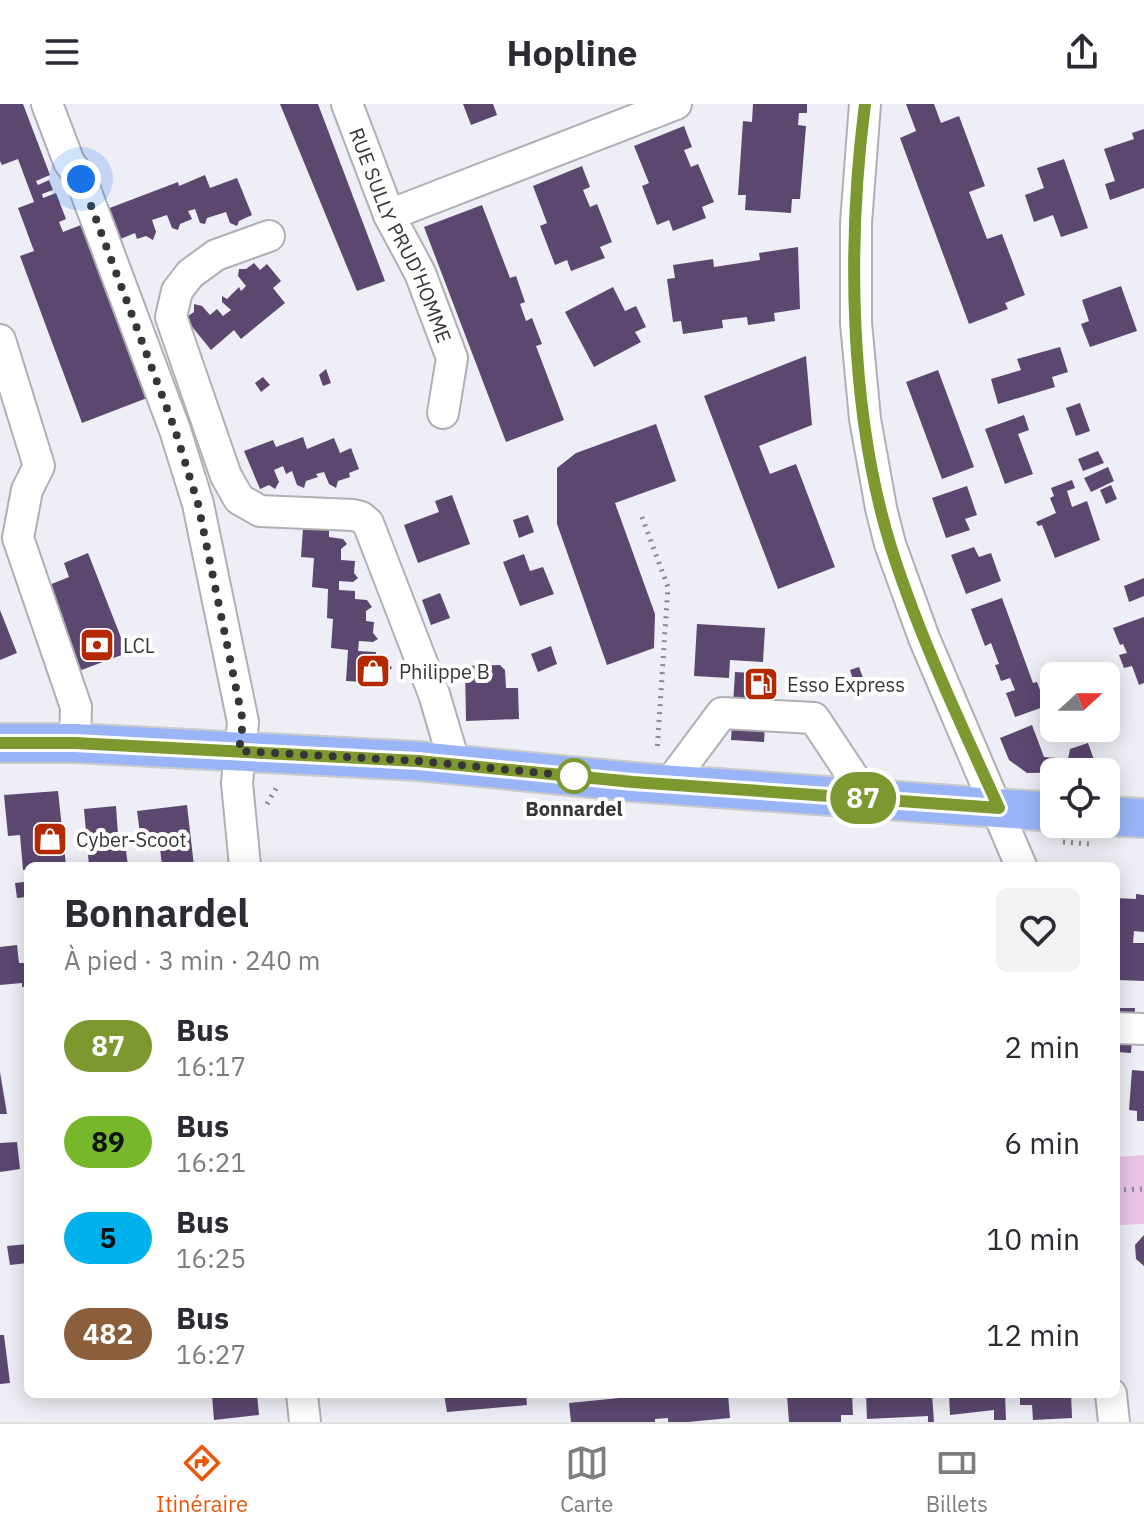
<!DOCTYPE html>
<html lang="fr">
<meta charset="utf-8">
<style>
:root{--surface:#fff;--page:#f2f2f3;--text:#2b2b33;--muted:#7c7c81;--line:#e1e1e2;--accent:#ea580c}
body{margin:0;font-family:"IBM Plex Sans",sans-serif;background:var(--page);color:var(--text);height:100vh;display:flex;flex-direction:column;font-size:30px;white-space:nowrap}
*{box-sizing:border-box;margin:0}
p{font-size:26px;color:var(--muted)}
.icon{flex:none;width:44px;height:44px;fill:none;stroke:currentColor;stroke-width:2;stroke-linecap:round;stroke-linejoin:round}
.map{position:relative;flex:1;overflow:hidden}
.sheet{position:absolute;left:24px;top:758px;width:1096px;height:536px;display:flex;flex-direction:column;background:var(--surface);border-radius:12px;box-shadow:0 4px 20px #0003}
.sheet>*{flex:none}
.badge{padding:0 16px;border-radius:26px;font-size:28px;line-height:52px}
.needle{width:52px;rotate:69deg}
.buttons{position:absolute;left:1040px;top:558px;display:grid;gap:16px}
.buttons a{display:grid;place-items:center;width:80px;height:80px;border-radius:12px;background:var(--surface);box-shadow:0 4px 20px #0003;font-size:40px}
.you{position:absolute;width:40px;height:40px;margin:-20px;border:6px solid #fff;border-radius:50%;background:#1a73e8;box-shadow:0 0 0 12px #1a73e833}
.map>.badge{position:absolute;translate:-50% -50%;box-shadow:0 0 0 4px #fff}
.round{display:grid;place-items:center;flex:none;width:84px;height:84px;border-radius:12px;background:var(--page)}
.head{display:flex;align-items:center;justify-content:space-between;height:136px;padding:0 40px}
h1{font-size:38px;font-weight:700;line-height:60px}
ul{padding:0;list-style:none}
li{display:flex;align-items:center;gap:24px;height:96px;padding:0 40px}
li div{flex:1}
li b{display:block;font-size:30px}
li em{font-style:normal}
li .badge{min-width:88px;font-weight:700;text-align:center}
header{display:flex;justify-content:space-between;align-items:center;height:104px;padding:0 40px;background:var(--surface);font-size:36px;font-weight:700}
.tabs{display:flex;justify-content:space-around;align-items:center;height:112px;border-top:2px solid var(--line);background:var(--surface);font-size:22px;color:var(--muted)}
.tabs a{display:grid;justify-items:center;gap:4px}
.tabs .current{color:var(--accent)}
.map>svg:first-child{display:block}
.green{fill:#e9c4e5}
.building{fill:#5c476f}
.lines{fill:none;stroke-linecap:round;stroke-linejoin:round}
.minor-casing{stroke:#afafb6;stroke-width:34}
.major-casing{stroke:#cbcbcc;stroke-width:42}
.path{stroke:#89898f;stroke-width:5;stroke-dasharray:2 6;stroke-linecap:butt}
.minor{stroke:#fff;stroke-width:30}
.major{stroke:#99b5f8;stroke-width:38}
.line-casing{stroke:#fff;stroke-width:18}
.line{stroke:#7c982e;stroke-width:12}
.walk{stroke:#363639;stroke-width:8;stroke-dasharray:0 14.4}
.stop-dot{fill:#fff;stroke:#7c982e;stroke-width:4}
.labels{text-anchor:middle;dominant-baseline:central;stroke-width:8;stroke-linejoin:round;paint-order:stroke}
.street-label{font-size:20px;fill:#363639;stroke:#fff}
.poi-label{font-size:20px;fill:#363639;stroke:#fff;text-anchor:start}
.stop-label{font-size:20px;font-weight:bold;fill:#363639;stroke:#fff}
</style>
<header><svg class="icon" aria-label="menu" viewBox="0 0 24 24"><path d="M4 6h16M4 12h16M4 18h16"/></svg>Hopline<svg class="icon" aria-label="share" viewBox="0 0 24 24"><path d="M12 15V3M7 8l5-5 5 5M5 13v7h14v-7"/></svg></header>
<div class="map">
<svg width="1144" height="1318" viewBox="0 0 1144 1318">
<rect width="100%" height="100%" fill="#eeeef6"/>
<polygon class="green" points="1144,1051 1144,1120 1120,1121 1116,1095 1116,1053"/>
<g class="building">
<polygon points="0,0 23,0 50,71 36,77 38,81 49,76 53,86 42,90 43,94 56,89 66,115 59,118 63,128 81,121 147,294 82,319 20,152 34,147 18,104 34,98 18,55 2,61 0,57"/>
<polygon points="280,0 318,0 385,177 357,187"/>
<polygon points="463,0 493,0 497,11 471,21"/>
<polygon points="753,0 807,0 807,9 799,9 798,21 806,22 800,95 792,95 791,109 745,106 746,91 738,91 743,17 752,18"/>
<polygon points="906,0 934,0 941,19 959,12 985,82 969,88 987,135 1002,130 1025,191 1005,199 1008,205 969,220 900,34 916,27"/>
<polygon points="684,22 692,43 684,46 691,63 698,60 714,98 702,103 706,114 673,127 669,116 657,121 642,82 649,79 634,42"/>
<polygon points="1144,25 1144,84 1110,96 1105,80 1115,77 1104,45 1134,35 1132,29"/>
<polygon points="1064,55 1088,124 1061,133 1053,111 1034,118 1025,91 1044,84 1037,64"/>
<polygon points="582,62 590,83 583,86 590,103 597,100 612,138 600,143 605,154 571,167 567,156 555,161 540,122 547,119 533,82"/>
<polygon points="205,71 210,84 237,74 252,111 239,117 237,122 230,119 226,108 207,114 205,120 200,119 195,105 188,107 192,115 180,120 178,126 172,124 167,111 152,116 156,128 153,136 146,132 137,135 135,129 118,136 107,105 178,78 179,82"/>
<polygon points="482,101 510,174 516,172 525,198 520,200 526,217 532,214 542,240 536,242 564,316 506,338 424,123"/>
<polygon points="798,143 800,205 774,209 775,217 748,221 747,213 722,216 723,224 683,230 681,217 673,218 667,175 675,174 673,161 713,155 714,163 760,156 759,149"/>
<polygon points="254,159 260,166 267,160 281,177 273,184 285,199 241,235 234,226 211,246 185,214 194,208 194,200 202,202 210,211 217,205 223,212 231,206 222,198 222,192 227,195 239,183 241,187 246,182 238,172 239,165 246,165"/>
<polygon points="1121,182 1137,227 1090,243 1081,220 1089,217 1082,196"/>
<polygon points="613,183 625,207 636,202 646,223 635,228 641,238 594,263 565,208"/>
<polygon points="1060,243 1068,268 1052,273 1055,283 998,300 991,275 1021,266 1017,255"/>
<polygon points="806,252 812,321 759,342 770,370 796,360 835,463 778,485 704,292"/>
<polygon points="326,265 331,279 323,282 319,271"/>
<polygon points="938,266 974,363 942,375 906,278"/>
<polygon points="263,273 270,281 261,288 255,279"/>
<polygon points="1080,299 1090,327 1076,332 1066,304"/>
<polygon points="1024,311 1029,326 1018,330 1033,370 1005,380 985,325"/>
<polygon points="656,320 676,377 615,399 655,510 654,544 607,561 557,420 557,364 576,349"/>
<polygon points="303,333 307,345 334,334 340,349 351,344 359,365 349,369 350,373 338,377 336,384 329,380 324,368 316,370 318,373 306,377 304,384 297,381 292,367 286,370 283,362 274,366 279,378 275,385 269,381 260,385 244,347 273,336 276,343"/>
<polygon points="1098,347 1104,359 1083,367 1078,355"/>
<polygon points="1108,363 1114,377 1091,388 1084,374"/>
<polygon points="1072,376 1075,384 1067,387 1072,403 1087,397 1100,436 1055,454 1042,421 1038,422 1036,418 1056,409 1050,394 1054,392 1051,384"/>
<polygon points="1111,381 1117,395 1106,400 1100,386"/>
<polygon points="967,382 977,411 965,415 970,426 946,434 932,394"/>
<polygon points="452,391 470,440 418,459 404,421 439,408 435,397"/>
<polygon points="528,411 534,428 519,434 513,416"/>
<polygon points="303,424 329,426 329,433 343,435 347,440 341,445 341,456 355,457 354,469 358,474 353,478 339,477 339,486 355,487 355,495 367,496 372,503 366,507 366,517 374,518 373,529 378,535 373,538 359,537 358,547 376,548 375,557 387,557 392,564 387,568 385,579 346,577 348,546 331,544 333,515 327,514 328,485 312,483 314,454 301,453"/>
<polygon points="974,443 979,453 991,449 1001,477 966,490 951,451"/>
<polygon points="88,449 127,549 76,568 44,483 69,473 64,459"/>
<polygon points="524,450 530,467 543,463 554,490 520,502 503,458"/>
<polygon points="1144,474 1144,492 1129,498 1124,482"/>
<polygon points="440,489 450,514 431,521 422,496"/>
<polygon points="1002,494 1033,579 1037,578 1046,602 1015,613 1006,589 1015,586 1010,574 1001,577 995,561 999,560 991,539 985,542 971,505"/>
<polygon points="0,506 17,549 0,556"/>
<polygon points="1144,513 1144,579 1139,581 1132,562 1124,564 1119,551 1127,549 1123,540 1120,541 1113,524"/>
<polygon points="697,520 765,524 763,558 730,556 729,574 694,572"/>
<polygon points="551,542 557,560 538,568 531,550"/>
<polygon points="500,561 505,566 506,584 518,584 519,615 466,617 465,562"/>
<polygon points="859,563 866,582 856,585 850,566"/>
<polygon points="735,568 768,570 764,638 731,636"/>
<polygon points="1032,621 1044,653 1068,655 1070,645 1088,639 1097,664 1096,668 1027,669 1009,656 1000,634"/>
<polygon points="58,687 66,762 28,762 28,766 23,766 20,731 8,732 4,691"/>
<polygon points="187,701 194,762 162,762 159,735 141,737 137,707"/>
<polygon points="116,702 118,731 124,731 128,762 89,762 84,705"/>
<polygon points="24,778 26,793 17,794 15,779"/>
<polygon points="1136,790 1144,791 1144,828 1134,827 1133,839 1144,839 1144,877 1116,876 1116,794 1136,795"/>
<polygon points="17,841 19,859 28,859 28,882 22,883 22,879 0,881 0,843"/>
<polygon points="1116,904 1135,904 1134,916 1116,916"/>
<polygon points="1116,934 1132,936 1131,949 1116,948"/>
<polygon points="1132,966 1144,967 1144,1017 1137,1017 1137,1007 1129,1006"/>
<polygon points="0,968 7,1010 0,1010"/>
<polygon points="17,1038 20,1065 0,1068 0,1039"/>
<polygon points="1144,1131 1144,1162 1136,1155 1135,1141"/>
<polygon points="28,1140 28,1159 10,1161 7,1142"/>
<polygon points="0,1231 4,1231 10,1279 0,1280"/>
<polygon points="257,1290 259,1311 214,1316 212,1291"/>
<polygon points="444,1290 526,1290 527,1301 447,1308"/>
<polygon points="660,1290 728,1290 730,1314 688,1318 668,1318 668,1314 655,1315 655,1318 571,1318 569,1299"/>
<polygon points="852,1290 853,1311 841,1311 841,1318 789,1318 787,1291"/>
<polygon points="866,1290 932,1290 934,1318 928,1318 928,1312 867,1315"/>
<polygon points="949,1290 1005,1290 1006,1316 994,1316 994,1306 950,1311"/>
<polygon points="1020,1290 1071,1290 1072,1314 1033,1316 1032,1301 1020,1301"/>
</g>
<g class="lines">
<g class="minor-casing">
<g id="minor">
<polyline points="47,0 69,58 81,75 175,326 198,400 243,618 237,679 245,762"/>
<path id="s1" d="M347,0L389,111L420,169L452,254L443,309"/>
<polyline points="865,0 856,119 856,219 865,315 881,404 890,440 924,534 1021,762"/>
<polyline points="389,111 676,0"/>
<polyline points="269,132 216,151 190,170 177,187 171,213 226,372 239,395 260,407 353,411 361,413 368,419 434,590 455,661"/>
<polyline points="0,236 39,362 27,386 18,434 76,603 75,639"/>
<polyline points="669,680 722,609 814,614 867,694"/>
<polyline points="1116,924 1144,925"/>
<polyline points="302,1290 305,1318"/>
<polyline points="1111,1290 1114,1318"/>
</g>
</g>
<g class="major-casing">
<g id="major">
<polyline points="0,639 75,639 418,657 633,678 1054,708"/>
<polyline points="1106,712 1144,714"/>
</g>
</g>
<g class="path">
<polyline points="642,413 668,483 657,648"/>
<polyline points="267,700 278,681"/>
<polyline points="1063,738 1089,740"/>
<polyline points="1116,1086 1144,1085"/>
</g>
<use href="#minor" class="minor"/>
<use href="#major" class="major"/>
</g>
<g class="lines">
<g class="line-casing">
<path id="line" d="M0,639H75L418,657L633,678L999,704C960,618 918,530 890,440C849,305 847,139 865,0"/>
</g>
<use href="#line" class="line"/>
<polyline class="walk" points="81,75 175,326 198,400 243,618 239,647 418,657 584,673 574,672"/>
</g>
<defs>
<g id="bank-square" transform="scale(1.8)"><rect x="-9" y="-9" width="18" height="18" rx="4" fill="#b42901" stroke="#fff"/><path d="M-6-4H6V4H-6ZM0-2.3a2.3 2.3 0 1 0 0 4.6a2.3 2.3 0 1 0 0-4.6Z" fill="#fff"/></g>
<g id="shop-square" transform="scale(1.8)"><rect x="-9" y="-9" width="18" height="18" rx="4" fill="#b42901" stroke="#fff"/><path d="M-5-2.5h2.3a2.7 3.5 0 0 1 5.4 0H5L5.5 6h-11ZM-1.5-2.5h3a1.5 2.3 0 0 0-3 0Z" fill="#fff"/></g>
<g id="fuel-square" transform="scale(1.8)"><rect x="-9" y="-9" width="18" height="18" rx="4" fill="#b42901" stroke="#fff"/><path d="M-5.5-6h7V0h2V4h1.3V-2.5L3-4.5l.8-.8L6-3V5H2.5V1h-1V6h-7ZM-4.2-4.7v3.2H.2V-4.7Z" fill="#fff"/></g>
</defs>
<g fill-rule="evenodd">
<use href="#bank-square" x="97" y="541"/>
<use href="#shop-square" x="373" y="567"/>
<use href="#fuel-square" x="761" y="580"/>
<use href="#shop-square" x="50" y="735"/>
</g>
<circle class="stop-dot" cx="574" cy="672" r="16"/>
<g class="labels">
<g class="street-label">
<text stroke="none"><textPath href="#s1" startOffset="142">RUE SULLY PRUD'HOMME</textPath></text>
</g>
<g class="poi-label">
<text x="123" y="541">LCL</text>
<text x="399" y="567">Philippe B</text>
<text x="787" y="580">Esso Express</text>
<text x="76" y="735">Cyber-Scoot</text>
</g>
<g class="stop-label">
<text x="574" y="704">Bonnardel</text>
</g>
</g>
</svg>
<div class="buttons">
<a><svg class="needle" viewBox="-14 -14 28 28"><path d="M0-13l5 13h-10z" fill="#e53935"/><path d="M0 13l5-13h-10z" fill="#7c7c81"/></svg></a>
<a><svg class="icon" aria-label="locate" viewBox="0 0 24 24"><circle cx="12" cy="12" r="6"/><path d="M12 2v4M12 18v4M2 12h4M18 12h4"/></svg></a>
</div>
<div class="you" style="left:81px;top:75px"></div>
<b class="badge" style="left:863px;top:694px;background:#7c982e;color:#fff">87</b>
<section class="sheet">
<div class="head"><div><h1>Bonnardel</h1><p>À pied · 3 min · 240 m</p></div><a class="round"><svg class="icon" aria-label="heart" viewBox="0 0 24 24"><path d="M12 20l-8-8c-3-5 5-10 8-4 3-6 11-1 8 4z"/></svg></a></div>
<ul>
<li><span class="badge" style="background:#7c982e;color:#fff">87</span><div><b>Bus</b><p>16:17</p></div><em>2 min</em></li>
<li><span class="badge" style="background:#76b82a;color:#111">89</span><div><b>Bus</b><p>16:21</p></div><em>6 min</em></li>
<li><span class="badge" style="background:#00b1eb;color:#111">5</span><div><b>Bus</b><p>16:25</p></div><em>10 min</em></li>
<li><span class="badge" style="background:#8b5e3c;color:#fff">482</span><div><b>Bus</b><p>16:27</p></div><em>12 min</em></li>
</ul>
</section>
</div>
<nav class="tabs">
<a class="current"><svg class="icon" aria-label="directions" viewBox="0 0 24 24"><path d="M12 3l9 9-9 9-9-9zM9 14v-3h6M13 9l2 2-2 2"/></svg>Itinéraire</a>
<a><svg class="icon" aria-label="map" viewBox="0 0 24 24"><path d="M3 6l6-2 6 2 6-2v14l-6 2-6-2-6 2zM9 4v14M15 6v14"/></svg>Carte</a>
<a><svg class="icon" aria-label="tickets" viewBox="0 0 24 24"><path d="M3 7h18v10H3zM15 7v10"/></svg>Billets</a>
</nav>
